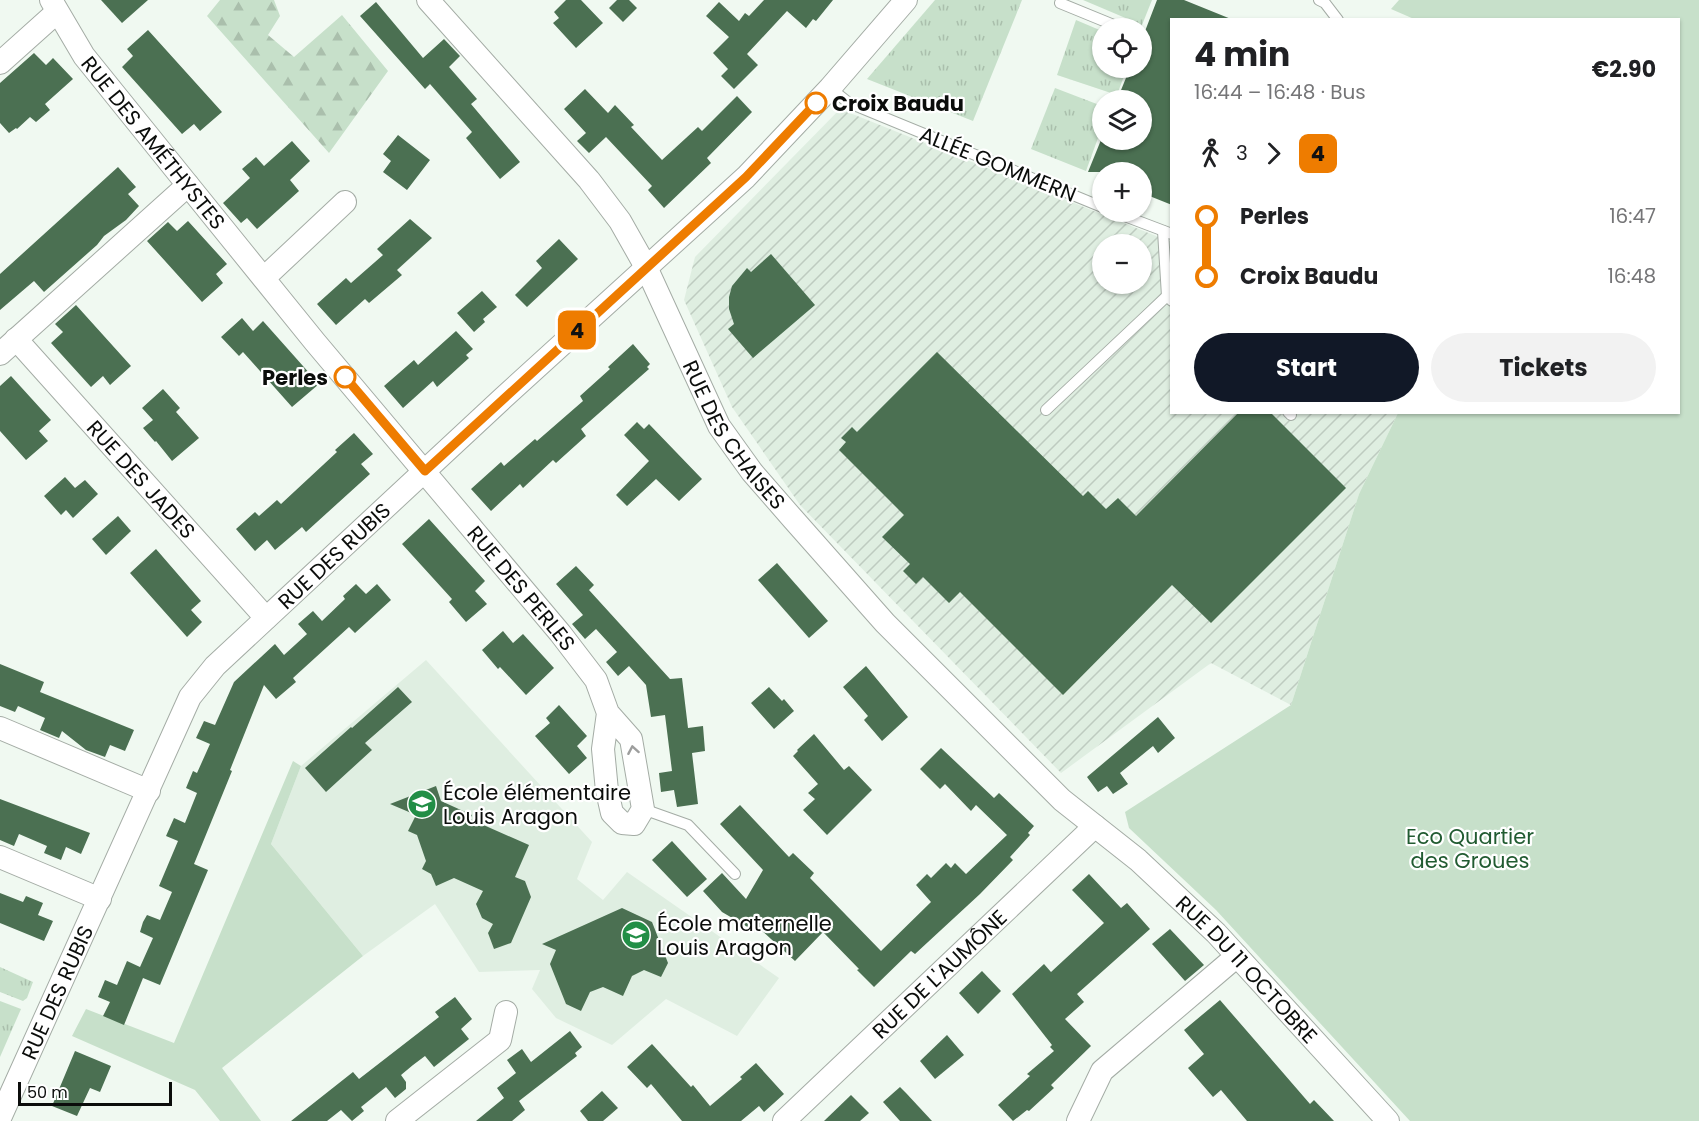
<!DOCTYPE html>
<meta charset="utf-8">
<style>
:root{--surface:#fff;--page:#f2f2f2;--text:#202124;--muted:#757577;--accent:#111827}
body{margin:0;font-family:Poppins,sans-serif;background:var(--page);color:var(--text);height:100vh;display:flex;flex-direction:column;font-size:22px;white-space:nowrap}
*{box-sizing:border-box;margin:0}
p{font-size:20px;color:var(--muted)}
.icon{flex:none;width:33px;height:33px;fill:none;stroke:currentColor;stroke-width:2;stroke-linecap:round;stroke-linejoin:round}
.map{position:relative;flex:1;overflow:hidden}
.side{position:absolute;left:1170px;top:18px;width:510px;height:396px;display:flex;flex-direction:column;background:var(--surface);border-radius:0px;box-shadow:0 2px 4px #0004}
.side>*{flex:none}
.badge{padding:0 12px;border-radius:9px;font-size:21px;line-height:39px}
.tools{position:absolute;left:1092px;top:18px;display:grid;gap:12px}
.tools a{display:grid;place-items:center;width:60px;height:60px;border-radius:50%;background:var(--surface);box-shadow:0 2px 4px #0004;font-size:30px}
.scale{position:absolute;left:18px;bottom:15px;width:154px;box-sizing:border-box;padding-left:6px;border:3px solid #0b0d0b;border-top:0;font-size:16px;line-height:21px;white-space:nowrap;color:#0b0d0b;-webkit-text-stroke:4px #fff;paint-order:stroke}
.map>.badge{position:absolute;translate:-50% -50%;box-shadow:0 0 0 3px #fff}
.legs{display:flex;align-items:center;gap:9px;height:66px;padding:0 24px;font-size:20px}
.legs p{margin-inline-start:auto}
.headline{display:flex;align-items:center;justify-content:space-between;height:102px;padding:0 24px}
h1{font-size:33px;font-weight:700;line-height:45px}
.action{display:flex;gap:12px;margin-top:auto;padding:12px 24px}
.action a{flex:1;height:69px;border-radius:36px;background:var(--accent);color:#fff;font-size:24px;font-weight:700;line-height:69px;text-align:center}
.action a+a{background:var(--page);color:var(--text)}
ul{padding:0 24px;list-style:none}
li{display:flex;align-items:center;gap:21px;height:60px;font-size:22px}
li i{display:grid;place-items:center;width:9px;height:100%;margin:0 8px;background:currentColor}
li i::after{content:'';width:15px;height:15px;margin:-8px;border:4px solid;border-radius:50%;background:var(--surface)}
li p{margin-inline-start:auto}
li:first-child i{background:linear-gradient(#0000 50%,currentColor 0)}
li:last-child i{background:linear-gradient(currentColor 50%,#0000 0)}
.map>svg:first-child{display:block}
.built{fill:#dfeee1}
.industrial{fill:url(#industrial-furrows);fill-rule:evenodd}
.grass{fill:url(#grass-tufts)}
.forest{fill:url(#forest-firs)}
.park{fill:#c7e0ca}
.building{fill:#4b7052}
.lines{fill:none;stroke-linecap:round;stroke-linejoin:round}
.lane-casing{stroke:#a4aca5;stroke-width:12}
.street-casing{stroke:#a4aca5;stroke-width:24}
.lane{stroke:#fff;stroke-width:10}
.street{stroke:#fff;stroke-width:22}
.oneway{stroke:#9d9e9d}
.line-1-casing{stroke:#fff;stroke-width:14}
.line-1{stroke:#ee7c00;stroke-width:9}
.stop-1-dot{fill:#fff;stroke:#ee7c00;stroke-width:3}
.labels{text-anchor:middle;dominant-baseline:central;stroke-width:4.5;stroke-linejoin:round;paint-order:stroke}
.stop-label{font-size:21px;font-weight:bold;fill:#0b0d0b;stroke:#fff;text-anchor:start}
.street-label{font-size:21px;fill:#0b0d0b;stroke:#fff}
.poi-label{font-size:21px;fill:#0b0d0b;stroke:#fff;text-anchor:start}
.park-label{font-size:21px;fill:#215b31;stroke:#fff}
</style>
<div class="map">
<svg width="1699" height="1121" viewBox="0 0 1699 1121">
<defs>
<pattern id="industrial-furrows" width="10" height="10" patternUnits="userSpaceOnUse" patternTransform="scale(1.5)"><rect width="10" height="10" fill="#dfeee1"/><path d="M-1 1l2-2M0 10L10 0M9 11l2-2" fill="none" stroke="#becbc0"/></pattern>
<pattern id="grass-tufts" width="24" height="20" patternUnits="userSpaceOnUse" patternTransform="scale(1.5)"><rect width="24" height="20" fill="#c7e0ca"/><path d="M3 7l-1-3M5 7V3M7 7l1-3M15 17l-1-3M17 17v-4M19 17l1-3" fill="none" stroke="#aabfac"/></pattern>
<pattern id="forest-firs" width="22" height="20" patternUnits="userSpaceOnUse" patternTransform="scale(1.5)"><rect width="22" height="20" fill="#c7e0ca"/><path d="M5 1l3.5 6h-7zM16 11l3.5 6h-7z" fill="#aabfac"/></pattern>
</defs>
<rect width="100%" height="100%" fill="#f0f9f1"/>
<polygon class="built" points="426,660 592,842 577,879 603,900 627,872 779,978 737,1036 666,999 612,1045 556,1018 532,989 540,970 479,972 435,904 363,956 271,844 301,766"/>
<path class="industrial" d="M840,109L1171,242L1172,412L1398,413L1359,494L1291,705L1211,663L1061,773L800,505L732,407L684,300L695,257ZM1102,244H1142V284H1102Z"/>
<g class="grass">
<polygon points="935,0 1022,0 973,121 867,79"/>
<polygon points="1083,0 1152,0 1142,25"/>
<polygon points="1076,20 1102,31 1102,68 1127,68 1117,95 1057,75"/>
<polygon points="1055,88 1102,106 1102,127 1086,171 1031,149"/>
<polygon points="0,967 33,982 27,998 23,1001 0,992"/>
<polygon points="0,1001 21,1009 0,1057"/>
</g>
<polygon class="forest" points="220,0 274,0 280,16 268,35 294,57 342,15 388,71 329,153 207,16"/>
<g class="park">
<polygon points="1399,0 1699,0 1699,1121 1410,1121 1216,910 1129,828 1125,812 1291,705 1359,494 1398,413 1678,412 1678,20 1414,19 1391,9"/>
<polygon points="293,761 301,766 271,844 363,956 222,1068 261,1121 220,1121 195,1090 72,1036 86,1009 174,1043"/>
</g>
<g class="building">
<polygon points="101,0 148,0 122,23"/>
<polygon points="566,0 581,0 603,23 576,48 553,23 559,18 554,12"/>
<polygon points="617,0 629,0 637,8 623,22 609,8"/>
<polygon points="764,0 833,0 816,21 813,19 806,28 787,11 747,54 758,65 734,89 721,76 728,69 713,53 729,37 706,16 719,2 739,21 745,13 749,16"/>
<polygon points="1157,0 1184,0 1231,19 1172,20 1172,205 1142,193 1142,172 1088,172 1101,140 1142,140 1142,100 1117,100 1130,68 1142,68 1142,39"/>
<polygon points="376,2 423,58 444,39 460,56 449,67 477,99 471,104 520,162 500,179 466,138 472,132 430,84 425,89 360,16"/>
<polygon points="148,30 222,112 200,131 194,124 182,134 122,67 133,56 127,49"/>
<polygon points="34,53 46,65 53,58 73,79 45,104 50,110 36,122 30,117 17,129 16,128 9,133 0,123 0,83"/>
<polygon points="585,89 608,113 615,105 634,125 631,127 662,160 698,127 702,131 737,96 752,112 707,158 711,163 664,208 648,190 652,186 606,137 589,153 577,141 586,133 564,109"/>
<polygon points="398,135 430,160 407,190 383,172 391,161 383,154"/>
<polygon points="292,141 310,161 290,180 299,191 257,229 247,218 241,223 223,203 250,178 242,169 256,157 264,166"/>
<polygon points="118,167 136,187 128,194 139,206 126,220 104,236 97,245 44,292 34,281 0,310 0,274"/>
<polygon points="410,219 432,238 397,270 402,275 369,303 365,299 336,325 317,304 346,278 351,283 383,255 377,249"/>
<polygon points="188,221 227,264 216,274 223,283 202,302 147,241 168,222 177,231"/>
<polygon points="559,239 578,259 527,307 515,295 542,268 536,261"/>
<polygon points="771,254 815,305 753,358 728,329 734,324 729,309 729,297 732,286 747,268 751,272"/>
<polygon points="482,291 497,307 483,319 485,322 474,332 457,313"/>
<polygon points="76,305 131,366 110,385 103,376 91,387 51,343 63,332 55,324"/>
<polygon points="242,318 253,331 263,321 319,384 292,407 243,352 239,356 221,337"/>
<polygon points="456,331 473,349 466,355 469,358 437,387 433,381 403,408 384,386 414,360 418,365"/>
<polygon points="633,344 650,364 647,367 649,369 581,429 586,436 556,463 553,460 523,488 520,484 491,511 471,489 501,462 504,466 535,439 537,441 583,401 580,396 610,369 608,367"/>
<polygon points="937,352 1083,496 1088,491 1106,509 1118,498 1136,516 1239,412 1270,412 1346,488 1211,623 1172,585 1063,695 960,592 949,603 923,577 916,584 903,571 910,564 882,537 904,515 839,450 846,442 841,438 852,427 857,432"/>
<polygon points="11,376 51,420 39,431 48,441 26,460 0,431 0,386"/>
<polygon points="163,389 180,408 176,412 199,438 172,461 156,441 155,442 143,428 153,420 142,408"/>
<polygon points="637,422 644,429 649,424 702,479 679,501 656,479 627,506 616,495 649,461 624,435"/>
<polygon points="354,433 373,454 361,464 370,474 306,532 302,527 275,550 267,540 255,551 236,529 255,512 259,516 277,500 281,504 337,452 335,450"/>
<polygon points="65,477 75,488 85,480 98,494 73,518 66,510 61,515 44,496"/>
<polygon points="118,516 131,531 106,555 92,539"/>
<polygon points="429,519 485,581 475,591 487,604 466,622 449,602 452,599 402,544"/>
<polygon points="156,549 201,601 191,610 202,622 187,637 130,573"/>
<polygon points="777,563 828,621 809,638 758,580"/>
<polygon points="576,566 594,585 589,590 670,679 682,678 688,728 703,726 705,751 692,753 698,804 677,807 674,790 661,792 659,773 672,771 665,715 651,717 646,685 629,666 618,676 606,662 617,652 596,629 585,639 572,624 583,615 556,584"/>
<polygon points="356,584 366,594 377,584 391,600 355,633 349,627 293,678 296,682 276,699 264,685 230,770 232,771 194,864 208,870 160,985 143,978 124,1025 103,1016 110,1002 98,997 105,980 117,985 127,961 140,967 153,938 140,932 143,922 147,915 160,920 172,892 159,886 178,841 166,836 174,818 185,823 197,793 186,788 193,771 197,773 210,744 196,738 204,721 215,725 234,682 275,644 284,655 307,634 298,624 313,611 322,621 345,599 343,596"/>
<polygon points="503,631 513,643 523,634 554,668 526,695 500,667 498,669 482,650"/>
<polygon points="0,664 44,682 40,692 134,730 125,751 110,745 105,757 86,750 62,731 59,738 40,730 45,718 18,706 15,712 0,706"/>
<polygon points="866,666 908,717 882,741 864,720 868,716 843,687"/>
<polygon points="398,687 412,702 365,743 372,750 326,792 305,768 351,727 352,728"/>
<polygon points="769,687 782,701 784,699 794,711 774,729 751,703"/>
<polygon points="559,705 587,736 577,746 587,758 569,774 535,736 550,723 546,718"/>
<polygon points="1158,717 1175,738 1158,753 1153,746 1120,773 1128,784 1113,794 1107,786 1098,792 1087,777"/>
<polygon points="814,734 844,770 849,766 872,790 827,835 803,810 815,799 808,793 818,784 793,756 798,751 797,750"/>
<polygon points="941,748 994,798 999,793 1034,826 1028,833 1030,835 1010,857 1013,860 980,894 915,954 911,951 874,987 857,970 859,969 823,932 795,961 760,929 758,933 722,912 703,891 722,873 746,899 763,870 720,824 740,805 789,857 793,853 814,873 810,878 881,951 931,902 916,885 927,874 931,878 946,863 951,868 955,863 966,874 1007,835 976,805 971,811 945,784 940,789 920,769"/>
<polygon points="436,786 441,801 472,815 470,819 529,845 515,877 525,881 531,897 511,943 494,949 488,933 493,924 482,918 476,904 483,891 454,878 436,886 431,874 422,869 426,861 417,835 408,831 416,815 390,804"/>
<polygon points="0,799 90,833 81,854 66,847 61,860 44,853 47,846 19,834 14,846 0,840"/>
<polygon points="672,841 707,879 687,897 652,860"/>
<polygon points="1089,874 1121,908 1127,903 1150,929 1077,994 1084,1002 1065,1019 1091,1046 1051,1085 1054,1088 1029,1111 1027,1110 1013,1121 998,1105 1030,1076 1027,1074 1054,1051 1050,1047 1052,1045 1012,994 1044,964 1051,972 1104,923 1072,890"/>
<polygon points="0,893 23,902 26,896 43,903 38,915 53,921 44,941 0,923"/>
<polygon points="622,908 652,922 668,963 661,977 644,970 632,976 623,996 603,987 590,992 581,1011 566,1004 550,964 556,950 542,944"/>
<polygon points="1170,929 1204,965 1185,981 1152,944"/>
<polygon points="982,971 1001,991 978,1014 959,993"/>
<polygon points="455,997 472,1019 461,1029 469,1039 434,1067 425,1056 413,1065 401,1075 406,1082 406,1089 395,1098 386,1087 361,1107 364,1111 352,1121 341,1110 327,1121 291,1121 353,1072 359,1079 439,1017 435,1012"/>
<polygon points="1220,1000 1310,1104 1314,1100 1334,1121 1247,1121 1221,1090 1213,1097 1188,1068 1204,1054 1184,1030"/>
<polygon points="570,1031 582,1047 575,1053 577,1056 519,1101 525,1110 512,1121 476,1121 504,1098 497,1088 516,1073 507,1060 522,1049 531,1062"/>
<polygon points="947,1035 964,1055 935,1079 920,1061"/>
<polygon points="652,1044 691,1087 693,1085 710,1106 742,1079 740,1077 756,1063 784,1094 764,1112 759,1106 741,1121 682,1121 651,1084 647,1088 627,1067"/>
<polygon points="75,1051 111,1066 100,1092 90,1088 77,1116 52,1106"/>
<polygon points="900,1087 906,1093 932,1121 900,1121 883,1102"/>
<polygon points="602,1091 618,1108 603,1121 588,1121 580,1111"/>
<polygon points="851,1095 869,1113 860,1121 824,1121"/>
</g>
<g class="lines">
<g class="lane-casing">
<g id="lane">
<polyline points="1319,0 1325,3 1338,20"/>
<polyline points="1060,3 1121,28"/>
<polyline points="830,88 849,103 1102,207"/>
<polyline points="1114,212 1172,234"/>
<polyline points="1163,231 1167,296"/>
<polyline points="1046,410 1167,296 1172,301"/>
<polyline points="1288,412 1291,415"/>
<polyline points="643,809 688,825 735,874"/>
</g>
</g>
<g class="street-casing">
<g id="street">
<path id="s1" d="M51,0L84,56L188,185L315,342L560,633L596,680L608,713L631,739L643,809L634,824L622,823L612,813L607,791L603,749L608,713"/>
<path id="s2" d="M428,0L589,180L620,221L646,267L719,426L752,472L793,519L885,623L1062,800L1138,860L1216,933L1388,1121"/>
<polyline points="0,63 57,12"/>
<polyline points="264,278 345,202"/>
<path id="s3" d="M16,339L266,618"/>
<polyline points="0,354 188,185"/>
<polyline points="0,728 149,791"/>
<polyline points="0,857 100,899"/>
<path id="s4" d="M0,1118L190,697L215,666L503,398L746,177L830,88L906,0"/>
<polyline points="397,1121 500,1040 506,1012"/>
<path id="s5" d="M784,1121L1095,826"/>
<polyline points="1078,1121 1102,1071 1237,956"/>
</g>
</g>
<use href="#lane" class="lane"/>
<use href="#street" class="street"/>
</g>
<defs><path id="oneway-chevron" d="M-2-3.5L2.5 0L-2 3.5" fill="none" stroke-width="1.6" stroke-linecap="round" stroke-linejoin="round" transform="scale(1.5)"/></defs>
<use class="oneway" href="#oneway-chevron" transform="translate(633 750) rotate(-100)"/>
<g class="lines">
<g class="line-1-casing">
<polyline id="line-1" points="345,377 425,471 746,177 816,103"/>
</g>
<use href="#line-1" class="line-1"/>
</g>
<defs>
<g id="school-disc" transform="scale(1.5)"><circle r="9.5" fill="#228e46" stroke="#fff"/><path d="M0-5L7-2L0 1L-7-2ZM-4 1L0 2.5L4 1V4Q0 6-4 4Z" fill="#fff"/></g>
</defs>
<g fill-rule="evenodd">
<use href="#school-disc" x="422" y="804"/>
<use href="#school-disc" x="636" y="935"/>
</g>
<g class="stop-1-dot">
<circle cx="816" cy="103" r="10"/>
<circle cx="345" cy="377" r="10"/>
</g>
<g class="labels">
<g class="stop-label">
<text x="832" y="103">Croix Baudu</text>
<text x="328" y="377" text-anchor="end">Perles</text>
</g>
<g class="street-label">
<text stroke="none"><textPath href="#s1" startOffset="176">RUE DES AMÉTHYSTES</textPath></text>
<text transform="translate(998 164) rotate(22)">ALLÉE GOMMERN</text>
<text stroke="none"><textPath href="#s2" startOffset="536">RUE DES CHAISES</textPath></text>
<text stroke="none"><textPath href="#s3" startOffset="188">RUE DES JADES</textPath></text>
<text stroke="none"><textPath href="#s4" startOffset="664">RUE DES RUBIS</textPath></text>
<text stroke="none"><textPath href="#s1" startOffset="754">RUE DES PERLES</textPath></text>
<text stroke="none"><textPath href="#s2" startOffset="1280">RUE DU 11 OCTOBRE</textPath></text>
<text stroke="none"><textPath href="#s5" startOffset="214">RUE DE L'AUMÔNE</textPath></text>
<text stroke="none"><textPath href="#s4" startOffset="138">RUE DES RUBIS</textPath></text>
</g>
<g class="poi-label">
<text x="443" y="792">École élémentaire<tspan x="443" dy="24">Louis Aragon</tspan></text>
<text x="657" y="923">École maternelle<tspan x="657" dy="24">Louis Aragon</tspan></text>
</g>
<g class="park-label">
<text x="1470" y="836">Eco Quartier<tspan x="1470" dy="24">des Groues</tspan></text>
</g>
</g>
</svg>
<div class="tools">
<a><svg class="icon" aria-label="locate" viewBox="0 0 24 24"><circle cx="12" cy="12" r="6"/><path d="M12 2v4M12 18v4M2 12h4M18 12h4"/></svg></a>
<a><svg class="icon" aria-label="layers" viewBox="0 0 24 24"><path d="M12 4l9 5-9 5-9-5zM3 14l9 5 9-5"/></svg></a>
<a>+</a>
<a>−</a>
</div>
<div class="scale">50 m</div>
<b class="badge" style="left:577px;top:330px;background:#ee7c00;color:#111">4</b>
<section class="side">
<div class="headline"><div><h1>4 min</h1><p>16:44 – 16:48 · Bus</p></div><b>€2.90</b></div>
<div class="legs"><svg class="icon" aria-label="walk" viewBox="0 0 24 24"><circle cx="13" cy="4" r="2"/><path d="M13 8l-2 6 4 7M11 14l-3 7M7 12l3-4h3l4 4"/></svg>3<svg class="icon" aria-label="forward" viewBox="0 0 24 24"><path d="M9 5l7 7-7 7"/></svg><b class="badge" style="background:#ee7c00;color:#111">4</b></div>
<ul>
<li><i style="color:#ee7c00"></i><b>Perles</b><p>16:47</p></li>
<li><i style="color:#ee7c00"></i><b>Croix Baudu</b><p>16:48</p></li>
</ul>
<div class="action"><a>Start</a><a>Tickets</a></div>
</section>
</div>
